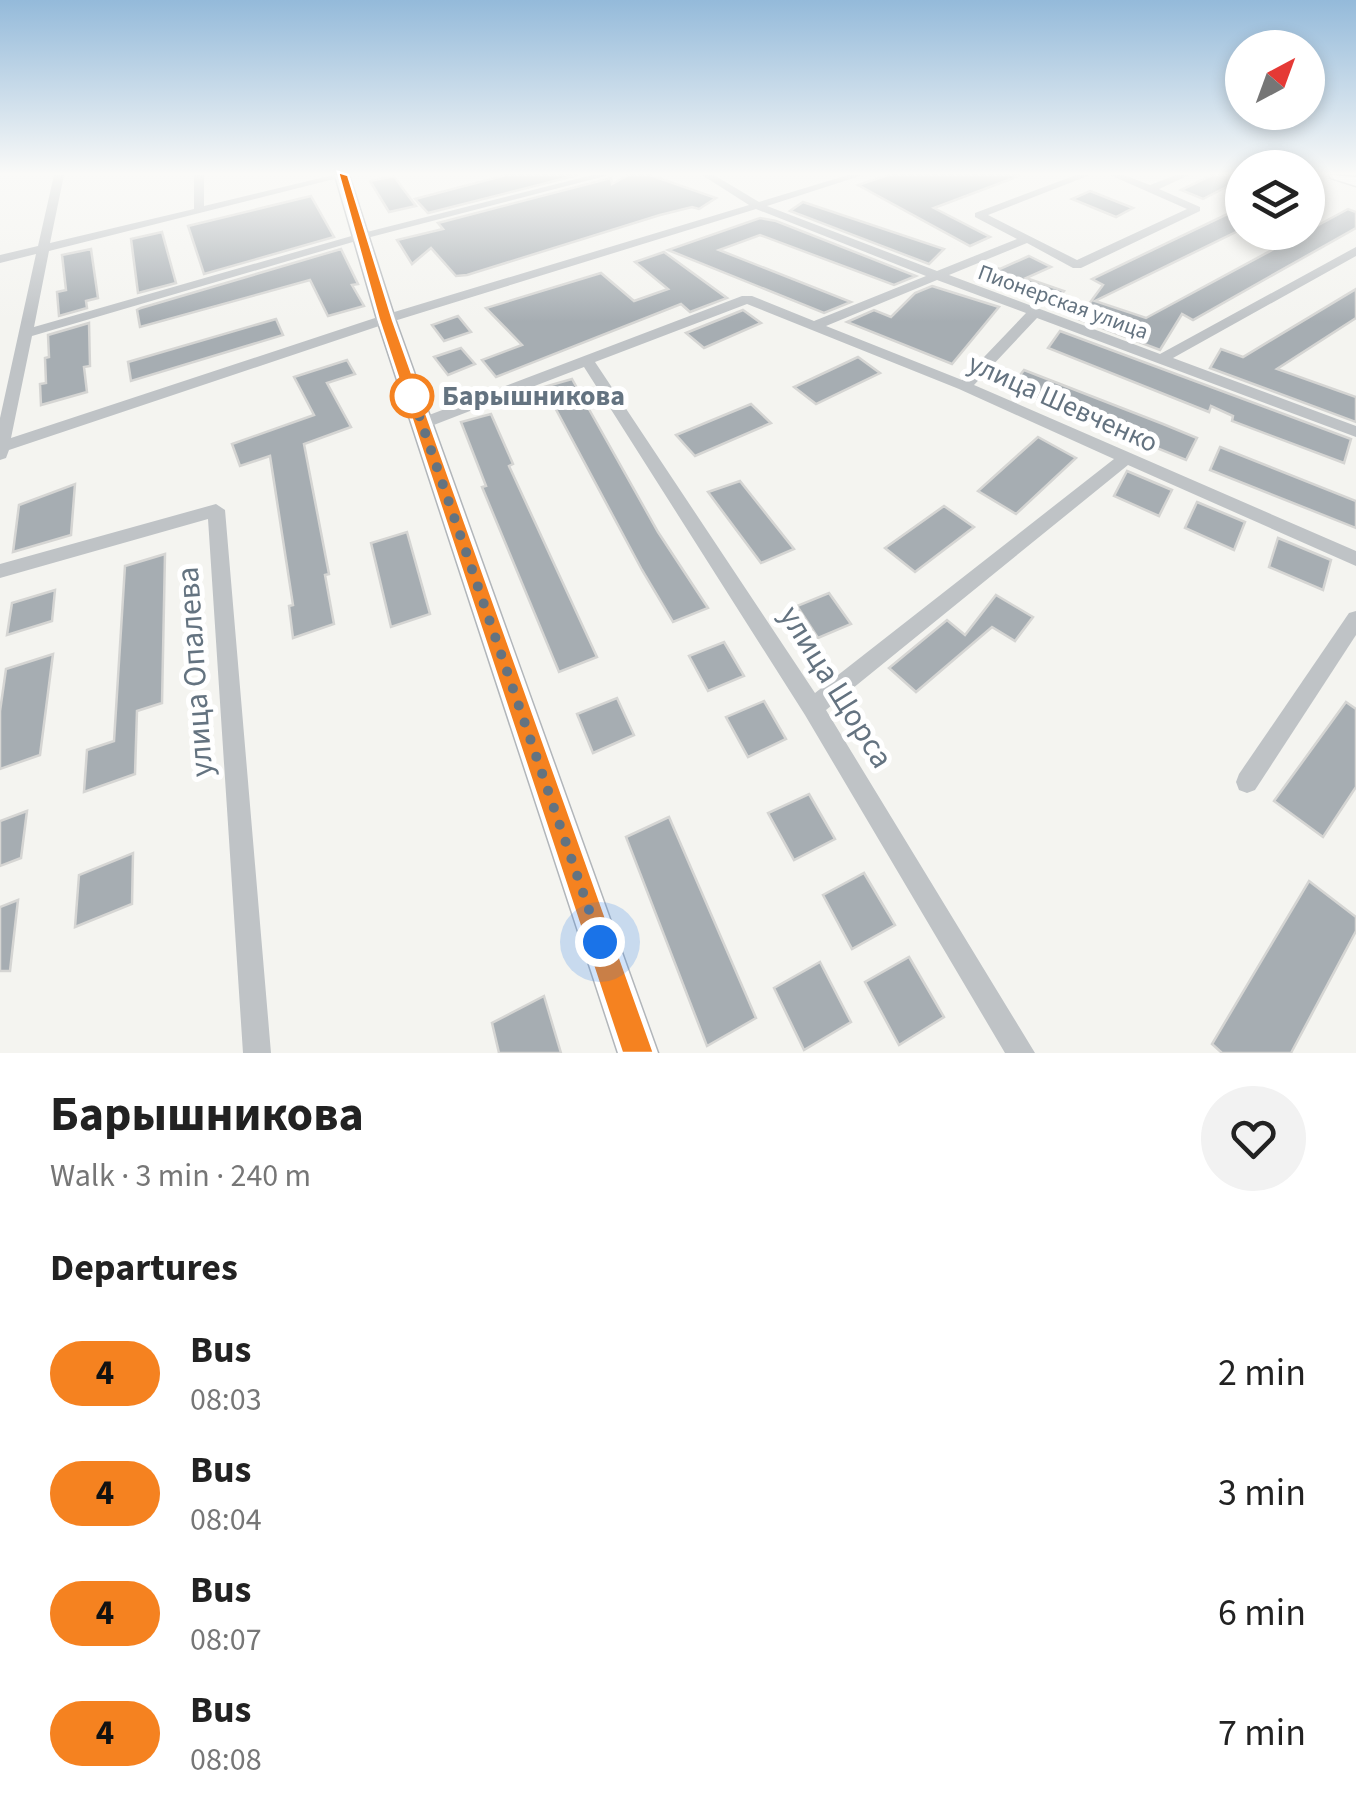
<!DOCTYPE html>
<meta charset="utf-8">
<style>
:root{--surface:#fff;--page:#f2f2f2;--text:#222;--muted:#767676}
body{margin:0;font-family:"Source Sans 3",sans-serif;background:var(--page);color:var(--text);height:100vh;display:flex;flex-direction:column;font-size:38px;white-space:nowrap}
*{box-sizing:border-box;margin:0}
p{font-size:32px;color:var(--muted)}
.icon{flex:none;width:55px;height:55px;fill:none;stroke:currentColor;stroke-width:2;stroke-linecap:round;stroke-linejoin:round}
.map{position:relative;height:1053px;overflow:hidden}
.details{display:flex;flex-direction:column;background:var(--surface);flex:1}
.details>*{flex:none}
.badge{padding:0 20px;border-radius:32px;font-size:35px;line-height:65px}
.needle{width:65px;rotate:41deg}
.fabs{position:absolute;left:1225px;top:30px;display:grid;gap:20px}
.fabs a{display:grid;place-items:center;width:100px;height:100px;border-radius:50%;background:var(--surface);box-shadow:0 5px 15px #0003;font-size:50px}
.you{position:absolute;width:50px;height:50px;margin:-25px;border:8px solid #fff;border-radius:50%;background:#1a73e8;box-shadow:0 0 0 15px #1a73e833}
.map>.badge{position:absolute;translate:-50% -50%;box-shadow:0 0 0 5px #fff}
h2{padding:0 50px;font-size:38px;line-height:90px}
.round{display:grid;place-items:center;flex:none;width:105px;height:105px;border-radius:52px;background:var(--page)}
.headline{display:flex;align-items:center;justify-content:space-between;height:170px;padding:0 50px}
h1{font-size:48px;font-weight:700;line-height:75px}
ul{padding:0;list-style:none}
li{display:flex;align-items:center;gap:30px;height:120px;padding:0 50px}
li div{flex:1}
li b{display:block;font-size:38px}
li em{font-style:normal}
li .badge{min-width:110px;font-weight:700;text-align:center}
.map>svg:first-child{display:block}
.building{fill:#a6adb2;stroke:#d5d5d3;stroke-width:2.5}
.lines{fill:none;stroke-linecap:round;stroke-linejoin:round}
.secondary-casing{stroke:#b2b6ba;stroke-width:3}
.street{fill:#bfc3c6;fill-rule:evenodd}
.secondary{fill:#fff;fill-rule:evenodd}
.line{fill:#f58220;stroke:#fff;stroke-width:2.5}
.walk{stroke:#647380;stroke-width:10;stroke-dasharray:0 18}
.stop-dot{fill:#fff;stroke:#f58220;stroke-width:5}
.labels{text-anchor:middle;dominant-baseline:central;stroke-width:10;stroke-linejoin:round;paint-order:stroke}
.far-street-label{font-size:22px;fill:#647380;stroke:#fff}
.stop-label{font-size:28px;font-weight:bold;fill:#647380;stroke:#fff;text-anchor:start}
.street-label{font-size:28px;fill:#647380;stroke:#fff}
.near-street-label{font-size:32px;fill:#647380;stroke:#fff}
</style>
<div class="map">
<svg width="1356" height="1053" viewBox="0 0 1356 1053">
<rect width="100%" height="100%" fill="#f4f4f0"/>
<g class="building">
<polygon points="506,175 578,175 428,213 415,199"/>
<polygon points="628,175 650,175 716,198 699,209 692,207 660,215 467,275 456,276 431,248 412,264 397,240 443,229 438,223 611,178 612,184"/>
<polygon points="888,175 1018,175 1019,176 934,208 990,237 970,246 858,185"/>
<polygon points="1212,175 1242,175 1242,179 1203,199 1181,190"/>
<polygon points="394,176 401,186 416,206 389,212 370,181"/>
<polygon points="1090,191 1133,208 1116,217 1072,199"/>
<polygon points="311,196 334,237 204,274 188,226"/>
<polygon points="803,202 944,249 929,264 790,211"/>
<polygon points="1242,207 1242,229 1095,301 1146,318 1348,209 1356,212 1356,228 1193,320 1182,314 1160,350 1078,319 1103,285 1092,279"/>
<polygon points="760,218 776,221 916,276 894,285 760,235 719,250 851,302 824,313 668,250"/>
<polygon points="162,232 176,283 138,293 131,239"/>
<polygon points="91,249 98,298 86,301 87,308 59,316 57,292 66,290 62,255"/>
<polygon points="341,249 358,284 352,285 364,306 328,316 310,280 140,327 137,310 141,308"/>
<polygon points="664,252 727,298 690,312 681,304 496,377 482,360 522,345 486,308 601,273 634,301 668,289 635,262"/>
<polygon points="1029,256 1051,267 1026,278 1064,291 1052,305 976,281 991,266 1000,269"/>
<polygon points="932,286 999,307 952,364 847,322 874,310 891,317 915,293"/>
<polygon points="1356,289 1356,318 1277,369 1356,397 1356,422 1210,368 1221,349 1243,357"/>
<polygon points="743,310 761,323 704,348 686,333"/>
<polygon points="458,316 471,332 444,341 432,325"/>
<polygon points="276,319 283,335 131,381 128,362"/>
<polygon points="89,323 90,366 84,367 87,392 41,405 40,384 46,383 45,358 49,357 48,335"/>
<polygon points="1060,331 1351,439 1344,463 1232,421 1233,416 1211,406 1209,412 1048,348"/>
<polygon points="461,348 475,364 448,375 434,357"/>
<polygon points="858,357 880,373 816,404 794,387"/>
<polygon points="347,360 355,374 327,383 351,427 304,444 329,574 325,575 334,624 293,638 289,606 293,605 270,456 240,466 232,444 314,415 294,377"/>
<polygon points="1024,370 1163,424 1197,438 1186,460 1010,388"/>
<polygon points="572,379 658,532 708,608 673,622 642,570 544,387"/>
<polygon points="751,404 771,423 695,456 676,435"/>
<polygon points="491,414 513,464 509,466 597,657 559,672 482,487 486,486 461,422"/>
<polygon points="1038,437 1076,458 1016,514 978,491"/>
<polygon points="1220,447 1356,501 1356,528 1210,470"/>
<polygon points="1127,471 1172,490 1159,516 1114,496"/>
<polygon points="740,481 794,549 761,563 708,492"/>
<polygon points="75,484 71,535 13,552 19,505"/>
<polygon points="1197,502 1245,522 1234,550 1185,528"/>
<polygon points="944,506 974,527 915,572 885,548"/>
<polygon points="407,532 430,614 391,627 371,543"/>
<polygon points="1278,538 1331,560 1323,590 1269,567"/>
<polygon points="165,554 162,703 137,711 135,774 84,792 87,750 114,741 125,566"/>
<polygon points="55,590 52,621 7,635 12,603"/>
<polygon points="829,593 851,624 818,638 797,606"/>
<polygon points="996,595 1033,617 1015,641 992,627 916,692 889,668 947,620 965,635"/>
<polygon points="724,642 744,676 708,691 689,656"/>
<polygon points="53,654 40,755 0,769 0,711 6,669"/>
<polygon points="617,698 634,735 593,753 577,714"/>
<polygon points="764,701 786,739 748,757 726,717"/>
<polygon points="1346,702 1356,709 1356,787 1323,837 1274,801"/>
<polygon points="809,794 835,839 794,860 768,813"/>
<polygon points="27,811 21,858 0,866 0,821"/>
<polygon points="669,817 756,1018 707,1046 626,837"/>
<polygon points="133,853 132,904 75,927 79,875"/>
<polygon points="864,873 895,925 852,949 823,895"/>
<polygon points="1309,881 1356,917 1356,931 1291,1053 1222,1053 1212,1044"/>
<polygon points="18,900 10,971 0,971 0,907"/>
<polygon points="909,957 944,1017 899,1045 865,982"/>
<polygon points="820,962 851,1022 804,1050 774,988"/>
<polygon points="544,996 561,1053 499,1053 492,1023"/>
</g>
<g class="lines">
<g class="secondary-casing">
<g id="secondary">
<polygon points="335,175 349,175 395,319 658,1053 618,1053 377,319"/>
<polygon points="1329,175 1356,177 1356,186 1331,178"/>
</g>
</g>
<g class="street">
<path d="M54,175H64L50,243L194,209V175H204V206L333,175H350L49,251L34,327L355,235L592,175H609L363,239L32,336L11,438L381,316L749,205L702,175H714L759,202L848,175H863L767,206L937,271L1017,239L975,217V213L1076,175H1090L988,215L1077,260L1187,209L1110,175H1124L1150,185L1176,175H1189L1159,189L1200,207V211L1081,268H1073L1027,243L949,275L1160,354L1356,247V256L1173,358L1356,426V437L1037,318L974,385L1356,551V566L1128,465L826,710L1035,1053H1005L805,715L584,367L426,428H416L413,424L416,420L742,296H752L814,321L926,276L756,209L391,322L9,450L6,458L0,460V418L36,254L0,263V255L38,246ZM937,280L1026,313L962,380L826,326ZM747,304L959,389L1114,459L815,693L595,362Z"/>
<polygon points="216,504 225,510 271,1053 243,1053 208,519 0,578 0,564"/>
<polygon points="1356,611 1356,635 1255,790 1247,793 1239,790 1236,782 1239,774 1349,613"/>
</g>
<use href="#secondary" class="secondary"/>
</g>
<linearGradient id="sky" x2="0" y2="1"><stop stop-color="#94bada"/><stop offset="0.54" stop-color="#fafaf8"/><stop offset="1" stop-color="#fafaf8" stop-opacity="0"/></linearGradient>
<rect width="1356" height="322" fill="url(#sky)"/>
<polygon class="line" points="338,172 348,175 393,320 654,1053 622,1053 379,320"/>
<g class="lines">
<polyline class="walk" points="412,396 410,389 600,942"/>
</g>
<circle class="stop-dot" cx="412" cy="396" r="20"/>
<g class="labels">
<g class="far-street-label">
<text transform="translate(1063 302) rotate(20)">Пионерская улица</text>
</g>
<g class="stop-label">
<text x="442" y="396">Барышникова</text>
</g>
<g class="street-label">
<text transform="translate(1063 403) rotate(24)">улица Шевченко</text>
</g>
<g class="near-street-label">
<text transform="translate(195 672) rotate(-94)">улица Опалева</text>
<text transform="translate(836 687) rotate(58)">улица Щорса</text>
</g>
</g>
</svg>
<div class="fabs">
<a><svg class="needle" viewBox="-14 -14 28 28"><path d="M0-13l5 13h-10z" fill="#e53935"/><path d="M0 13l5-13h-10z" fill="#767676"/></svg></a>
<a><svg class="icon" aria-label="layers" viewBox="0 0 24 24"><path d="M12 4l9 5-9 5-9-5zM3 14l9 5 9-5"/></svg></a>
</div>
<div class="you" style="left:600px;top:942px"></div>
</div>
<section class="details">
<div class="headline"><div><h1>Барышникова</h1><p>Walk · 3 min · 240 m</p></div><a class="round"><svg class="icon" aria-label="heart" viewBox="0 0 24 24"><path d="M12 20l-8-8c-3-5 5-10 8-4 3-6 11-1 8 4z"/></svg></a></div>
<h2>Departures</h2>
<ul>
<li><span class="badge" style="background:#f58220;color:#111">4</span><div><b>Bus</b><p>08:03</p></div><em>2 min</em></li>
<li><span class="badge" style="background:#f58220;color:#111">4</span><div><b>Bus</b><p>08:04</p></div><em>3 min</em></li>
<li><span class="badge" style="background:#f58220;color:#111">4</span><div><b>Bus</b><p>08:07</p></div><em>6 min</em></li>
<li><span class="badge" style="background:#f58220;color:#111">4</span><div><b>Bus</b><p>08:08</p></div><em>7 min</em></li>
</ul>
</section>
